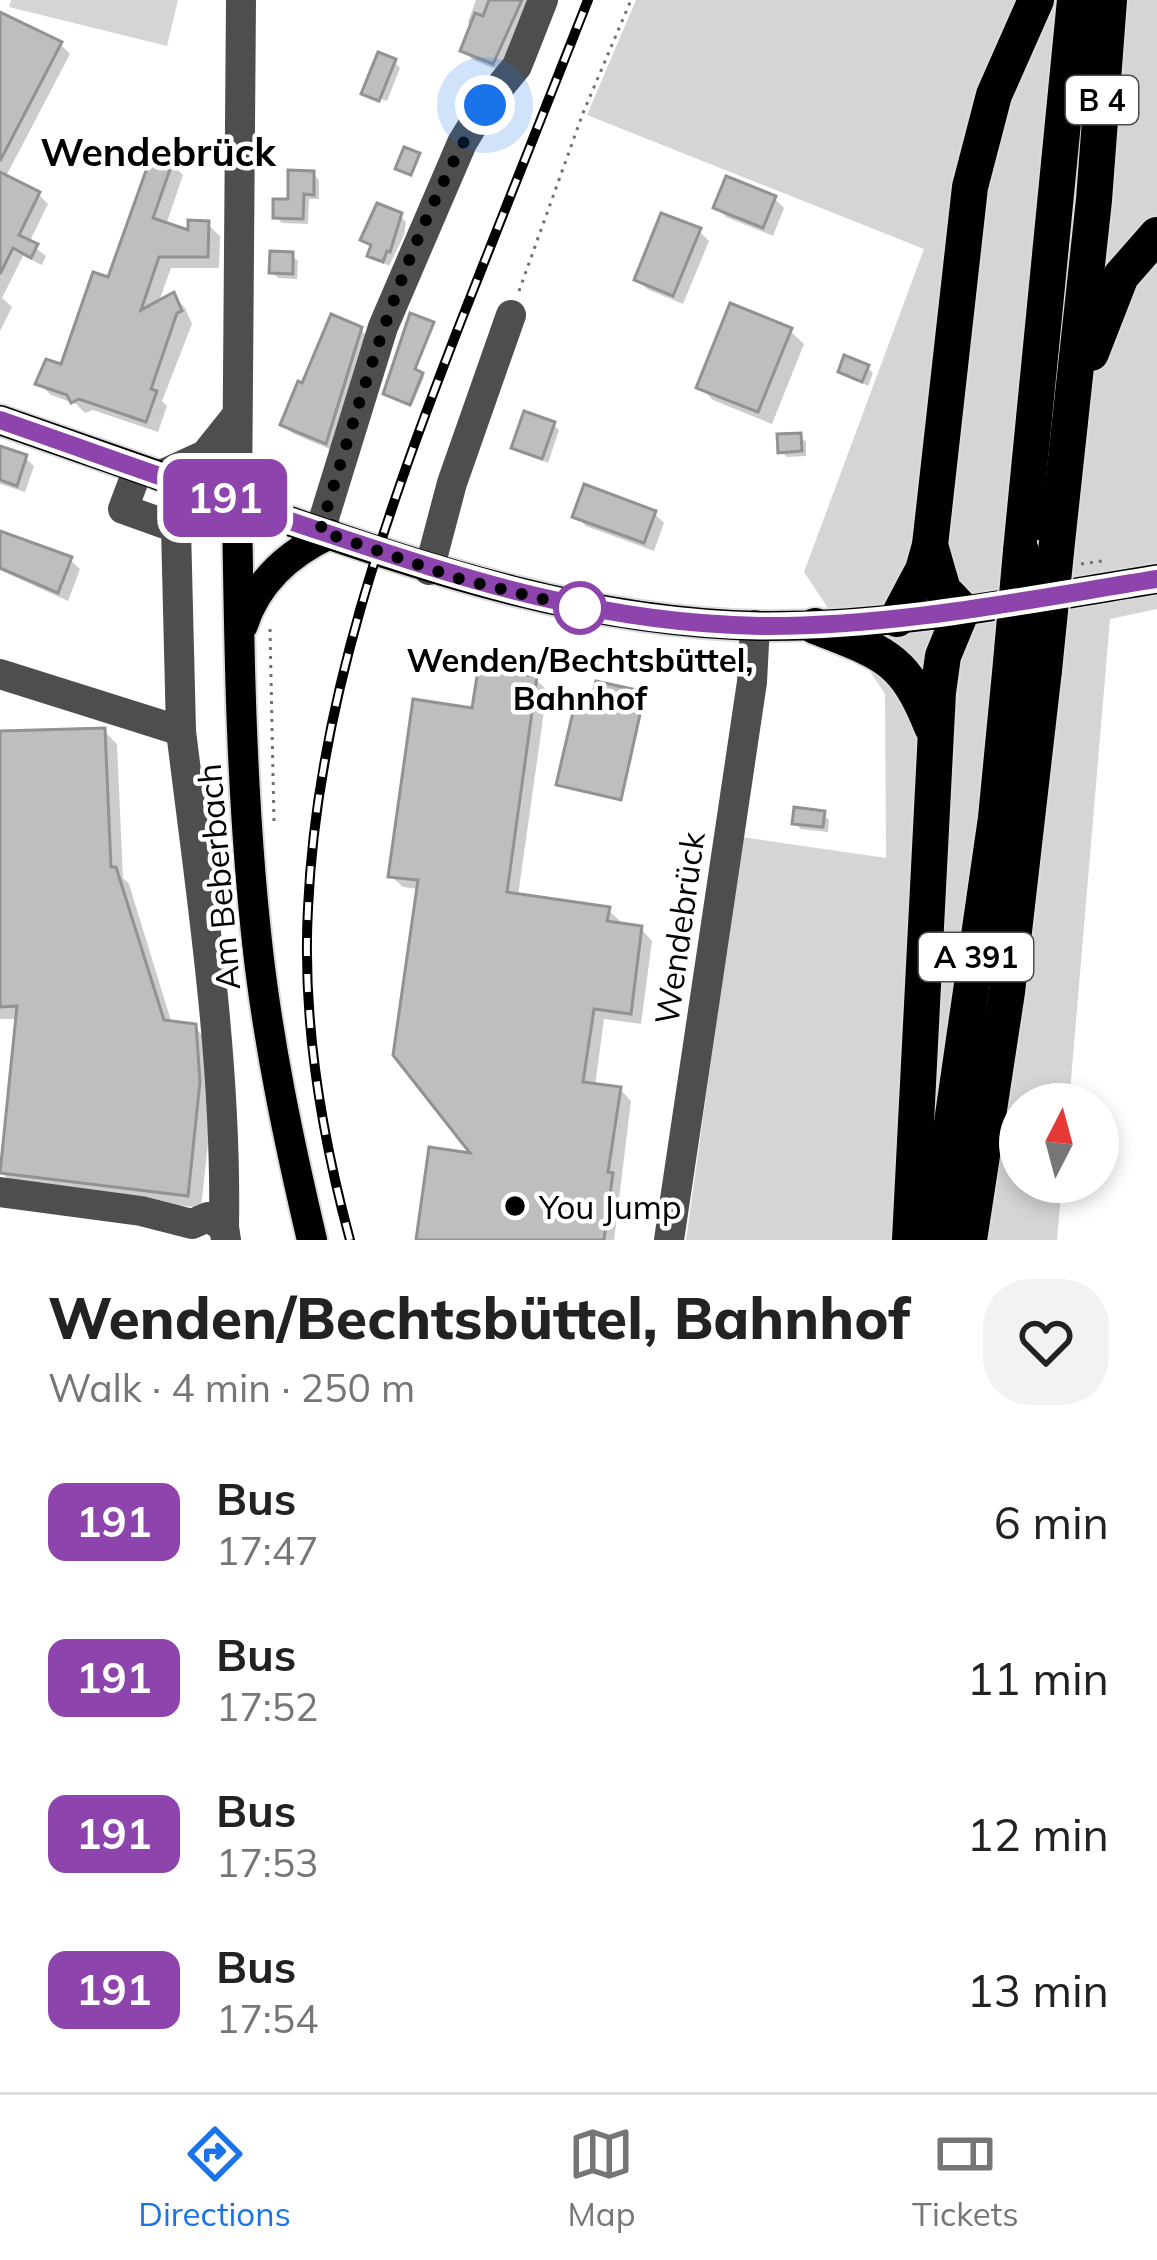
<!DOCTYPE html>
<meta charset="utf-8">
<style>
:root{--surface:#fff;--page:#f2f2f2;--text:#222;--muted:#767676;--line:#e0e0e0;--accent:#1a73e8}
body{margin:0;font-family:Mulish,sans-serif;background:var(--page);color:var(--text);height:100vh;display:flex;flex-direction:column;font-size:45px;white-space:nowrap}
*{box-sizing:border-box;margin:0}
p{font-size:39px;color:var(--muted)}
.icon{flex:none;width:66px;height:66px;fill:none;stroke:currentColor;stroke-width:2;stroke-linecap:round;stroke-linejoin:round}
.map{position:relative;height:1240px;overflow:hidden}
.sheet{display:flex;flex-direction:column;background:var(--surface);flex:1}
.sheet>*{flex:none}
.badge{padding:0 24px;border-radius:18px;font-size:42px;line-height:78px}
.needle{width:78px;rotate:6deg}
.tools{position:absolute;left:999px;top:1083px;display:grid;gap:24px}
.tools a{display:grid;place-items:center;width:120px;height:120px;border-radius:50%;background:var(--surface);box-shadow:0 6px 18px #0003;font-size:60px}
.you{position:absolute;width:60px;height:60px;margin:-30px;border:9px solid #fff;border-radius:50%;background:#1a73e8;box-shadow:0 0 0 18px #1a73e833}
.map>.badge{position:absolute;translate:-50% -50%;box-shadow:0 0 0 6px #fff}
.round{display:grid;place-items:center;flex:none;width:126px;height:126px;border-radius:48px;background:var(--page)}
.headline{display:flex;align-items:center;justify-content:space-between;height:204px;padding:0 48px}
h1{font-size:57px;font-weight:800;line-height:90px}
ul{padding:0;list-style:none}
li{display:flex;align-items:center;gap:36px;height:156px;padding:0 48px}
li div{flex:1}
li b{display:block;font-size:45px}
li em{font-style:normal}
li .badge{min-width:132px;font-weight:700;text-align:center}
.menu{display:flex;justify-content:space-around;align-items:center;height:168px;border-top:3px solid var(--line);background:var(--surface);font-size:33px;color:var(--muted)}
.menu a{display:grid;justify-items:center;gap:6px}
.menu .selected{color:var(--accent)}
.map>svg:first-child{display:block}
.green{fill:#d5d5d5}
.shadow{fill:#0003}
.building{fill:#bebebe;stroke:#929292;stroke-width:3}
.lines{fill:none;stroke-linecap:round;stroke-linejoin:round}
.major-casing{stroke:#dbdbdb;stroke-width:34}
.highway-casing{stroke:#dbdbdb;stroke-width:40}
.path{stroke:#707070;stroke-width:3;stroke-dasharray:3 6;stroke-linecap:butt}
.minor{stroke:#4e4e4e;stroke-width:30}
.major{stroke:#000;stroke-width:30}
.highway{stroke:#000;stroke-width:36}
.rail-casing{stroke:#000;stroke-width:10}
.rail{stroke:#fff;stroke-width:6;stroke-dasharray:18;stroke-linecap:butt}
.highway-bridge-casing{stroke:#dbdbdb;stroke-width:40;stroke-linecap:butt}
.highway-bridge{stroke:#000;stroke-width:36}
.line-casing{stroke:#fff;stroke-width:27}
.line{stroke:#8e44ad;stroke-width:18}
.walk{stroke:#000;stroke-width:12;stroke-dasharray:0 21.6}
.stop-dot{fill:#fff;stroke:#8e44ad;stroke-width:6}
.poi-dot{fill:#000;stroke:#fff;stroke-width:4.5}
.labels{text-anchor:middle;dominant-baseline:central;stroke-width:9;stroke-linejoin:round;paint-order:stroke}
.shield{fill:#fff;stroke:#4c4c4c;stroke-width:3}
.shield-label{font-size:30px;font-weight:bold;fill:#000}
.stop-label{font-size:33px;font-weight:bold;fill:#000;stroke:#fff}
.street-label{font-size:33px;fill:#000;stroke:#fff}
.poi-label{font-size:33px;fill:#000;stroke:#fff;text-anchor:start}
.quarter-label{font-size:39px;font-weight:bold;fill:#000;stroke:#fff}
</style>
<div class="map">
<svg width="1157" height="1240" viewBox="0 0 1157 1240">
<rect width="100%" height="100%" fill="#fff"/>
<g class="green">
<polygon points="11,0 178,0 167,46 9,7"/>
<polygon points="636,0 1157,0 1157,609 1110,619 1069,1104 1020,1104 1020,1182 1062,1182 1057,1240 686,1240 742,837 886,858 885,694 804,572 924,249 587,115"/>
</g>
<g class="shadow">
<polygon points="476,0 535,0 503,72 473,60 464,51 473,28 468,22"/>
<polygon points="0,15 60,44 70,54 5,178 38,194 48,204 29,243 46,256 42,265 23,256 2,298 12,307 0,331"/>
<polygon points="394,62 400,68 387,101 368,94"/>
<polygon points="171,163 183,175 166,225 191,234 207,224 220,236 219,268 171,268 158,304 174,296 185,308 192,324 162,401 167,406 158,432 93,410 85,413 76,404 51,395 39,383 63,368"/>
<polygon points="313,174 319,180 319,199 309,199 308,224 282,223 276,217"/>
<polygon points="774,198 784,208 773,236 726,217 716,207"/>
<polygon points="400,216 406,222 404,235 389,266 370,255 373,247 363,240"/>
<polygon points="699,231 709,241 683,304 647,289 638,279"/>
<polygon points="292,255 298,261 297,279 278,278 272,272"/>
<polygon points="432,325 415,373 424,377 412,405 388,395"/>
<polygon points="361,330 370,339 334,451 292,433 283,424 304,387"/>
<polygon points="790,331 804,344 772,424 713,400 700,387"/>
<polygon points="867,367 873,373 868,386 841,372"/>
<polygon points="553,424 559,430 548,463 515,447"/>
<polygon points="800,436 806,442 806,456 787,457 781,451"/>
<polygon points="0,450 25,458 34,466 25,492 0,484"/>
<polygon points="654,513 664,523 654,551 586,526 576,516"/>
<polygon points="0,534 70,560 80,569 68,601 0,570"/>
<polygon points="535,679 547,690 518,896 608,910 620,921 619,926 641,929 652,941 641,1024 604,1019 595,1086 620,1089 631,1101 614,1240 419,1240 432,1151 477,1157 419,889 403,887 391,876 475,711"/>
<polygon points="643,695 622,800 562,786 560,784"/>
<polygon points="104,731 117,744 123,878 129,884 172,1024 194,1027 208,1041 213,1097 201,1208 15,1185 1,1172 18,1019 0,1019 0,734"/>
<polygon points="823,814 829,820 828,832 801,829 795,823"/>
</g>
<g class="building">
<polygon points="489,0 522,0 493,64 460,51 475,13 483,16"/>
<polygon points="0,12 62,42 0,161"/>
<polygon points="378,52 396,59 379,101 361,94"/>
<polygon points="404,147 420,153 411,175 395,169"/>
<polygon points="152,154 173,161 153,218 188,230 188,220 209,221 208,257 159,257 141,310 174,292 182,311 177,313 151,389 157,391 146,422 79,399 71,403 67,395 35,384 46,359 61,364 93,272 108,277"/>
<polygon points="288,170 314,171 314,195 304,194 303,219 273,218 273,199 288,199"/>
<polygon points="0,172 40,192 19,235 38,244 31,258 13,248 0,274"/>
<polygon points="726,176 776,196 763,228 713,208"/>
<polygon points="377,203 402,213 390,252 387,251 383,262 367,256 371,245 360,240"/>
<polygon points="661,213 701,228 673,296 634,280"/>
<polygon points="270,251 293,252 293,274 269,273"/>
<polygon points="730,303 792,328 758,412 696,388"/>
<polygon points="410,313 434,322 415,369 423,373 410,405 383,394"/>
<polygon points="331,314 362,327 326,444 280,425 298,381 302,383"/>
<polygon points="844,355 869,365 862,382 838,372"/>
<polygon points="524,411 555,422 542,459 511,448"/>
<polygon points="801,433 802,451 778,453 777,434"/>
<polygon points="0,446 27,455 17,486 0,480"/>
<polygon points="584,484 656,511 644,543 572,517"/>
<polygon points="0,531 72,557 58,593 0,568"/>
<polygon points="478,670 537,676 507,892 610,907 607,921 642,926 631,1014 594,1009 583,1082 621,1087 608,1172 613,1173 604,1240 416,1240 429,1147 470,1153 393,1055 418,880 388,877 413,699 472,708"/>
<polygon points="596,681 645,692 621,800 556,785 576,699 591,702"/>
<polygon points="105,728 111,867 116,867 164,1020 196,1024 200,1082 188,1196 0,1173 17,1006 0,1007 0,731"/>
<polygon points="794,807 825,811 823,827 792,824"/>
</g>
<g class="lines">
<g class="major-casing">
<g id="major">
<path d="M0,420C92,452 183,484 275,516C436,572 587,622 760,626C894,628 1026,600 1157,579"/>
<path d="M237,503C239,650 241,796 257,942C268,1043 289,1142 312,1240"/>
<path d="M243,625C257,581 289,553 330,534"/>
</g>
</g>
<g class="highway-casing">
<g id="highway">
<polyline points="1091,353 1121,276 1157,235"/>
<polyline points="1057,542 1094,200 1109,0"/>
<polyline points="1021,551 1075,0"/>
<polyline points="897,619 923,570 930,545 970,187 994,95 1036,0"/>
<path d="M815,626C883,653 904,656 932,727"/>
<polyline points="910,1240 938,692 943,656 962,610 943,590 930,545"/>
<polyline points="935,1240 996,818 1010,673"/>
<polyline points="969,1240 1007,992 1044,670"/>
</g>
</g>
<g class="path">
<polyline points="519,291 583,113 631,0"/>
<polyline points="1081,564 1102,561"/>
<polyline points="270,629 274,823"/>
</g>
<g class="minor">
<polyline points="159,476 205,455 237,415"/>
<polyline points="237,503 241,0"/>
<polyline points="320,531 383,327 462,143 485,105 517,66 543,0"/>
<polyline points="429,570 452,483 511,315"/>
<polyline points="0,674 181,731 176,528 123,509 138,469"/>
<path d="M181,731C201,895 227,1062 224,1227"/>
<polyline points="0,1192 141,1211 192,1224 208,1217 224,1227 226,1240"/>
<polyline points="669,1240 752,682 755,625"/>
</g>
<use href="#major" class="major"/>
<use href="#highway" class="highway"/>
<g class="rail-casing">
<path id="rail" d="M350,1240C321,1133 302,1019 308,908C317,704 388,509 461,321C503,214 546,107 588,0"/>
</g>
<use href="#rail" class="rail"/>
<g class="highway-bridge-casing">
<g id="highway-bridge">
<polyline points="1044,670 1057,542"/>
<polyline points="1010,673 1021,551"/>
</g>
</g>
<use href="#highway-bridge" class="highway-bridge"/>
</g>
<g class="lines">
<g class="line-casing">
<path id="line" d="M0,420C109,458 217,497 326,533C473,582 603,623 760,626C894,627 1025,600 1157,579"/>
</g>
<use href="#line" class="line"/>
<path class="walk" d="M485,105C406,235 364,387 320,531L460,579L580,608"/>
</g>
<circle class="stop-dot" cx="580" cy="608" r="24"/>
<circle class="poi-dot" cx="515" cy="1206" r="12"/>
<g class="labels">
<g class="shield">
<rect x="1066" y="76" width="72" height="48" rx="9"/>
<rect x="919" y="933" width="114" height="48" rx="9"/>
</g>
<g class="shield-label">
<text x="1102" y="100">B 4</text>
<text x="976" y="957">A 391</text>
</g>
<g class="stop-label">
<text x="580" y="659">Wenden/Bechtsbüttel,<tspan x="580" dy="38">Bahnhof</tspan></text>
</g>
<g class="street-label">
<text transform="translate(218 877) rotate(-95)">Am Beberbach</text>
<text transform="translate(679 928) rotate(-82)">Wendebrück</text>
</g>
<g class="poi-label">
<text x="539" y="1206">You Jump</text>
</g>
<g class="quarter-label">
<text x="158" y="151">Wendebrück</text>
</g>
</g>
</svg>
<div class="tools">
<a><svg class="needle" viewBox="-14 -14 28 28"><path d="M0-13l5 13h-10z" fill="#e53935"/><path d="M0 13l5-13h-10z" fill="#767676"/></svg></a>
</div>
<div class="you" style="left:485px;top:105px"></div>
<b class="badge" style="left:225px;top:498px;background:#8e44ad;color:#fff">191</b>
</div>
<section class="sheet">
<div class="headline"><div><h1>Wenden/Bechtsbüttel, Bahnhof</h1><p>Walk · 4 min · 250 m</p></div><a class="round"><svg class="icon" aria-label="heart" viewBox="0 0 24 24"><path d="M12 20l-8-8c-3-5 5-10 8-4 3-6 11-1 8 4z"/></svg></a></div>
<ul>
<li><span class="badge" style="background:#8e44ad;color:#fff">191</span><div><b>Bus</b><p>17:47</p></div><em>6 min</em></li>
<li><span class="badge" style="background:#8e44ad;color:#fff">191</span><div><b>Bus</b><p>17:52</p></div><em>11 min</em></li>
<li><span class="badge" style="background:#8e44ad;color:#fff">191</span><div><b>Bus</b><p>17:53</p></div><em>12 min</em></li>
<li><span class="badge" style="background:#8e44ad;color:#fff">191</span><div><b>Bus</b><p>17:54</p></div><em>13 min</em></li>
</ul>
</section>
<nav class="menu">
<a class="selected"><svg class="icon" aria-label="directions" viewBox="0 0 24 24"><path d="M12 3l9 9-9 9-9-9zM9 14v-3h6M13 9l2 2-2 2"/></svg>Directions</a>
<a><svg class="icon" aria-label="map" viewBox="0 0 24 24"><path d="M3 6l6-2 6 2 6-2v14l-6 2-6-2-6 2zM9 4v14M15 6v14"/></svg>Map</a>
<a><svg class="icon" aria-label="tickets" viewBox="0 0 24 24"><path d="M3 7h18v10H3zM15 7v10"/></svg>Tickets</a>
</nav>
